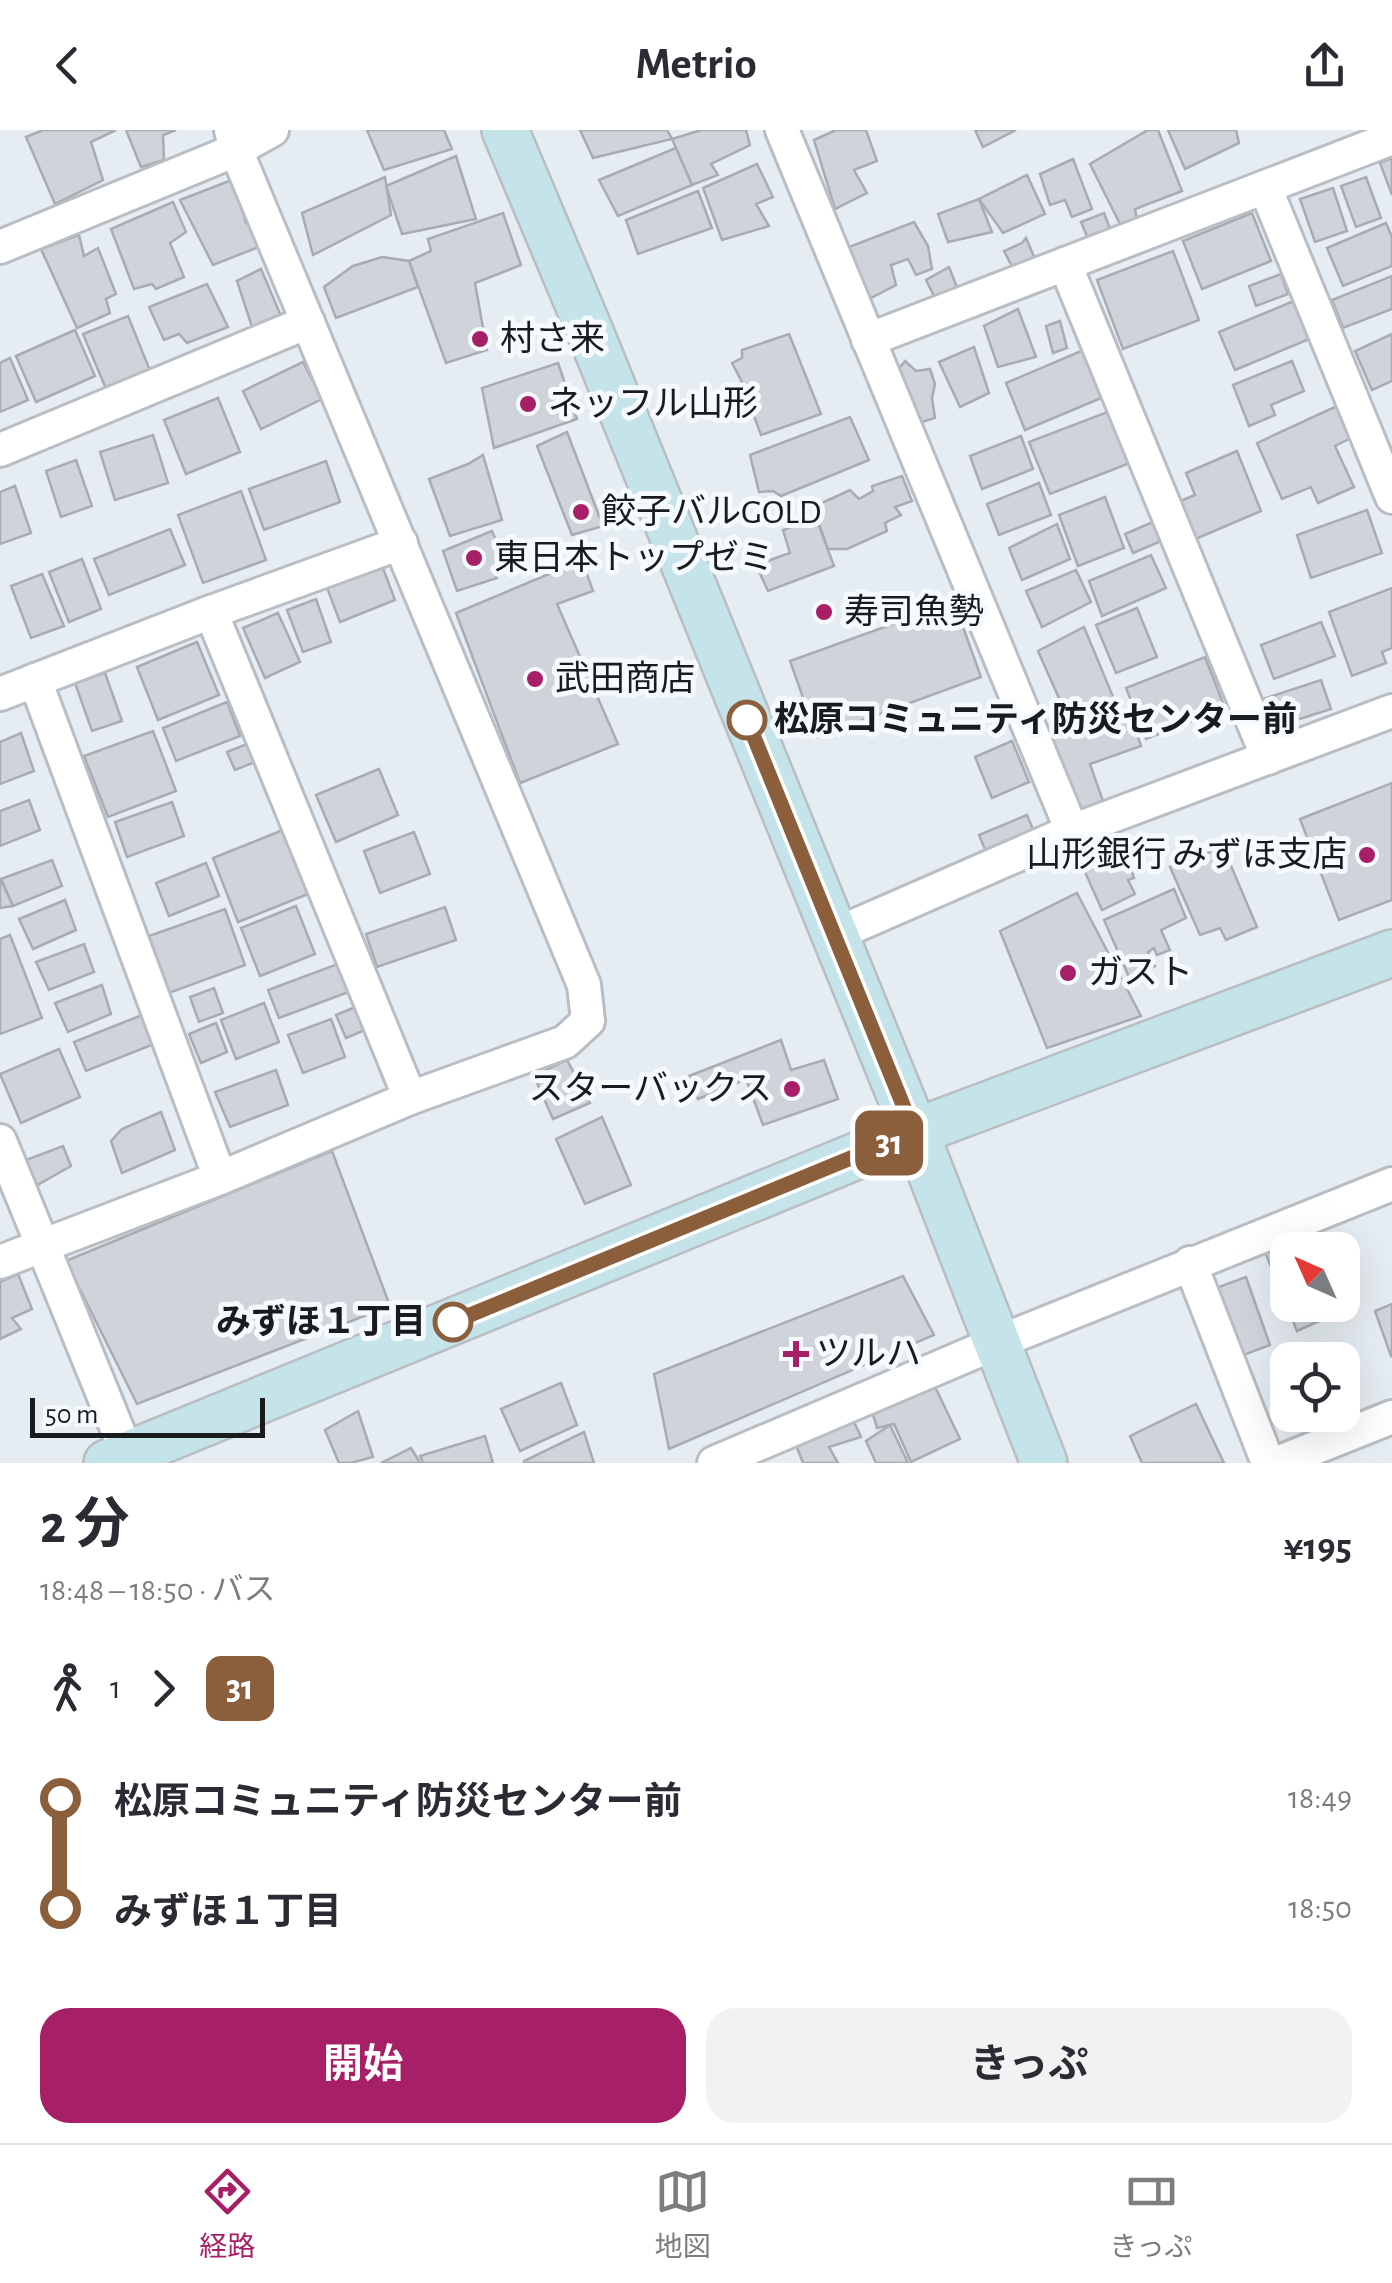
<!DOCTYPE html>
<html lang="ja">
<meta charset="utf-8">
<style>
:root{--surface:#fff;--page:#f2f2f3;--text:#2b2b33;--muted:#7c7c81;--line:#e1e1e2;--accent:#a71f66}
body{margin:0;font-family:"Alegreya Sans","Noto Sans JP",sans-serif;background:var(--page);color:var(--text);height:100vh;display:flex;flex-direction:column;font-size:38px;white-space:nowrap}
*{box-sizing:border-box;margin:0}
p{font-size:32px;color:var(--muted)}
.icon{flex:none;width:55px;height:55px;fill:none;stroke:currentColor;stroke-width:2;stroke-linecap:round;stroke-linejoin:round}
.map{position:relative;height:1333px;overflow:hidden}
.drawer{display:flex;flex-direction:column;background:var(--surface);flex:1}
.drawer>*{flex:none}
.badge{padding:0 20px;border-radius:15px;font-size:35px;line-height:65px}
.needle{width:65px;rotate:315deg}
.buttons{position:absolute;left:1270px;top:1102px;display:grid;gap:20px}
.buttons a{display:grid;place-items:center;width:90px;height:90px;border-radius:20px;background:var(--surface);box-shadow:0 10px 40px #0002;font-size:50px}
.scale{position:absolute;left:30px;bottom:25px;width:235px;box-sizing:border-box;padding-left:10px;border:5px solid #191b1d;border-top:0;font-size:28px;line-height:35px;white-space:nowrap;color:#191b1d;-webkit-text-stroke:8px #f5fafe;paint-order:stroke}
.map>.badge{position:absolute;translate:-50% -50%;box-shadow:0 0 0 5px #fff}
.legs{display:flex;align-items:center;gap:15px;height:110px;padding:0 40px;font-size:32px}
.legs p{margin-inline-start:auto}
.headline{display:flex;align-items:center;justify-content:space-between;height:170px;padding:0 40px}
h1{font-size:55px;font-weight:700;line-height:75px}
.action{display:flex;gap:20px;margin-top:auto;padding:20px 40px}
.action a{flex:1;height:115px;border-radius:30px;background:var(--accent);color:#fff;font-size:40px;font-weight:700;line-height:115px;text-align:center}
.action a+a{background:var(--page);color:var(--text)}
ul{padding:0 40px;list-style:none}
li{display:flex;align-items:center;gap:35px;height:110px;font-size:38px}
li i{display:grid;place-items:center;width:15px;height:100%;margin:0 12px;background:currentColor}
li i::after{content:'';width:25px;height:25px;margin:-12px;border:8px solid;border-radius:50%;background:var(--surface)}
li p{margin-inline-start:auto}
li:first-child i{background:linear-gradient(#0000 50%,currentColor 0)}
li:last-child i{background:linear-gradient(currentColor 50%,#0000 0)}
header{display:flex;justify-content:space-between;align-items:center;height:130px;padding:0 40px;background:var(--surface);font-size:45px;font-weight:700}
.menu{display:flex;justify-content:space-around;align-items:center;height:140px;border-top:2px solid var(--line);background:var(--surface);font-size:28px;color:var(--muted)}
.menu a{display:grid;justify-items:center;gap:5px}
.menu .on{color:var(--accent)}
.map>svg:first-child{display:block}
.building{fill:#d0d3da;stroke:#a8acb2;stroke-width:2.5}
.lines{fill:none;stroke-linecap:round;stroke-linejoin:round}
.street-casing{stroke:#b8bec3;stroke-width:38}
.secondary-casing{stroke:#b8bec3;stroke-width:50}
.street{stroke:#fff;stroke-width:32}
.secondary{stroke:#c4e4ea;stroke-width:45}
.line-1-casing{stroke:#fff;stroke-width:22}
.line-1{stroke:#8b5e3c;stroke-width:15}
.poi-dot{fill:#a71f66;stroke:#f5fafe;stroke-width:4}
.stop-1-dot{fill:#fff;stroke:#8b5e3c;stroke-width:5}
.labels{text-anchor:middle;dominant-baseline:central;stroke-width:10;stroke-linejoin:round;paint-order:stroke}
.poi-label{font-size:35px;fill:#191b1d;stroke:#f5fafe;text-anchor:start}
.stop-label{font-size:35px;font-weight:bold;fill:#191b1d;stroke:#f5fafe;text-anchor:start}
</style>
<header><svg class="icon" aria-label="back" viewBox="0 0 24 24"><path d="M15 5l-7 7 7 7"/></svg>Metrio<svg class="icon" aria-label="share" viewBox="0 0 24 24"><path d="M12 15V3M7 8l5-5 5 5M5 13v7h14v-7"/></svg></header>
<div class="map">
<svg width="1392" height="1333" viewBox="0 0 1392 1333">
<rect width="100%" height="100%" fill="#e6edf2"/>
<g class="building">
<polygon points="43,0 116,0 91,12 103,50 55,74 26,7"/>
<polygon points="126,0 176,0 163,5 164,30 141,37"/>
<polygon points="367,0 444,0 452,19 384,40"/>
<polygon points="580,0 667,0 672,9 593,28"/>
<polygon points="701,0 746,0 750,15 711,34 718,45 692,55 672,9"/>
<polygon points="836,0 866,0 877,31 854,40 867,63 835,79 814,10"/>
<polygon points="975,0 1016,0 983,17"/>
<polygon points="1148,0 1158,0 1182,61 1135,79 1137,89 1120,94 1090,34"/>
<polygon points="1168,0 1236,0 1239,13 1185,39"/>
<polygon points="676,18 692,55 618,86 599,50"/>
<polygon points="456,26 476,89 402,104 386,56"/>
<polygon points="1392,28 1392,65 1380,33"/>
<polygon points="1073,29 1092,79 1072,87 1065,70 1050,75 1040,44"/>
<polygon points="757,34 773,67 756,74 769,96 722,110 703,58"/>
<polygon points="1027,45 1045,84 1003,103 979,69"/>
<polygon points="385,47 391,85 313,125 302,83"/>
<polygon points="1366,47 1381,88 1356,97 1341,56"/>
<polygon points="232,50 246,93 260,94 269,113 213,135 180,70"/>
<polygon points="1333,58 1347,101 1315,112 1300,69"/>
<polygon points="698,61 712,98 638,124 626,90"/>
<polygon points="979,69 992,102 948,112 938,84"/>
<polygon points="173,72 186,102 170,113 184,147 156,159 152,154 134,159 111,99"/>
<polygon points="503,83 521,135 475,153 487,220 446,233 409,131 431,121 428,109"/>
<polygon points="1104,83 1112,104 1089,111 1081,92"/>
<polygon points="1252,83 1271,131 1202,159 1183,111"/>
<polygon points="914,92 928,116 932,139 916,145 908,129 891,135 896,155 871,168 861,154 849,117"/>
<polygon points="1386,93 1392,107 1392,136 1343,156 1327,118"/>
<polygon points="79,105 84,126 98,118 116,164 106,169 110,183 77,198 41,119"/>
<polygon points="1026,108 1038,136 1017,146 1004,121 1022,113"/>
<polygon points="1173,121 1199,190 1123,219 1097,150"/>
<polygon points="382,127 409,131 418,157 336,188 324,157 353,136"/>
<polygon points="949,137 958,160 935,168 926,150"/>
<polygon points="261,139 281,186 252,197 237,151"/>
<polygon points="1281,144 1288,164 1256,176 1249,156"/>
<polygon points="1392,146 1392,179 1343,198 1332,170"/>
<polygon points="207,154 228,197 187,213 179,204 164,210 149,177"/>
<polygon points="1299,169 1314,207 1235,240 1219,202"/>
<polygon points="1018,179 1036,227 998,237 984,196"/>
<polygon points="128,186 151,243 107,261 83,204"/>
<polygon points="1060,191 1067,218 1053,223 1046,196"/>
<polygon points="75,200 95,246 36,272 16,226"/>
<polygon points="789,204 821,284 761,305 747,267 737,269 732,258 742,252 732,233 742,228 742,220"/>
<polygon points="1392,204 1392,251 1372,260 1355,221"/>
<polygon points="974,217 989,263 960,277 939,232"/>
<polygon points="1086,219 1106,266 1025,300 1006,253"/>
<polygon points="10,228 28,270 0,282 0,233"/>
<polygon points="905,231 916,241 930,239 935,254 932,268 935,288 919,293 897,241"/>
<polygon points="1292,231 1304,261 1271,275 1275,285 1249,296 1233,255"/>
<polygon points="303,232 322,269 261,299 243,261"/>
<polygon points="558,233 577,289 494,318 482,258"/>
<polygon points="218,268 240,322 186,344 164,290"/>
<polygon points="1337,276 1351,308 1335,316 1354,357 1318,373 1311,357 1282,369 1257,313"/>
<polygon points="1110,281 1130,333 1050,364 1029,312"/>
<polygon points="850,287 869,330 781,366 773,361 759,362 750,325"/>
<polygon points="567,302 603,396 572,405 537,316"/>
<polygon points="153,305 168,353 115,370 100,322"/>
<polygon points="1021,306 1033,339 982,359 970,326"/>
<polygon points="1237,321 1261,381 1193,410 1178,372 1195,365 1186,343"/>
<polygon points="483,325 502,390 450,406 429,349 468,334"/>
<polygon points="76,330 92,376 61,387 46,341"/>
<polygon points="326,331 340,372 264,400 249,359"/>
<polygon points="902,346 912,371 895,377 901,385 885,393 887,401 847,419 828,419 813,377 850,360 859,369 873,361 872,356"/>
<polygon points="1039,353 1051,385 999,405 987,374"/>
<polygon points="15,356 31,403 0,414 0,362"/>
<polygon points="241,361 266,430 203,453 178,385"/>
<polygon points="1105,367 1124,418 1078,436 1059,385"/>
<polygon points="1367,380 1382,423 1311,448 1297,405"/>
<polygon points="816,388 834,436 768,461 756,435 790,423 783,400"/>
<polygon points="1153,392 1161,411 1133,423 1125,404"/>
<polygon points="1057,394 1070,429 1022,450 1009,418"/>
<polygon points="170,399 185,435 109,465 94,429"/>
<polygon points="492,401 506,435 493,440 497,448 457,461 443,421"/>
<polygon points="1151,425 1166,458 1102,486 1089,451"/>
<polygon points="82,429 101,479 69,492 49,442"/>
<polygon points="582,430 593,461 557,474 618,614 520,653 456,483"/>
<polygon points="381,433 395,470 340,492 326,455"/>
<polygon points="1076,440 1091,472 1042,497 1026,461"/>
<polygon points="42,444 64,496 31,508 11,456"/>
<polygon points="1392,458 1392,518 1382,522 1386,533 1352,546 1329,482"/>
<polygon points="316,469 331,512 303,522 287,480"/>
<polygon points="954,472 981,547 817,607 790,531"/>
<polygon points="1137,478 1157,527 1116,543 1096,495"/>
<polygon points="278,483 300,532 265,548 243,498"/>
<polygon points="1321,492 1335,526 1274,549 1261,515"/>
<polygon points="1084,497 1116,574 1070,593 1038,521"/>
<polygon points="197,512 219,565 158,590 137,537"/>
<polygon points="1205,527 1225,578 1146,609 1126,558"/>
<polygon points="105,543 122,591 92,601 75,553"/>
<polygon points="1321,550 1331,579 1272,598 1263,569"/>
<polygon points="227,572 240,606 176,631 163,598"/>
<polygon points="1129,580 1141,616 1090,634 1103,671 1072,682 1047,609"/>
<polygon points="153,601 176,661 108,687 84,626"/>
<polygon points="21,603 34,641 0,654 0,612"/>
<polygon points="1012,611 1029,652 992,668 975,627"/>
<polygon points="252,612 260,630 235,640 227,622"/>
<polygon points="379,639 398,685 336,712 316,665"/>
<polygon points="1392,653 1392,770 1339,790 1300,689"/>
<polygon points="29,670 40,700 0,716 0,681"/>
<polygon points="172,672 184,706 127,727 115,692"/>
<polygon points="1027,685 1035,704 987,724 979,705"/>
<polygon points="288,698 313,762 238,792 213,728"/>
<polygon points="414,702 430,744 380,763 364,721"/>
<polygon points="1116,716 1124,733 1128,732 1134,748 1128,750 1135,764 1102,780 1080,731"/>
<polygon points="1223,717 1257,797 1226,810 1220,798 1200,805 1170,737"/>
<polygon points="52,730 62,756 13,776 1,749"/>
<polygon points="206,733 219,766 169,786 156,753"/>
<polygon points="0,748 13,776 0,778"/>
<polygon points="1174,759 1186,788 1161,800 1170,820 1157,825 1154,818 1148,822 1155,836 1129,847 1104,790"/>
<polygon points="1077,763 1141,886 1047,918 1000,801"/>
<polygon points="65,770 76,800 33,819 19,789"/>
<polygon points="296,776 315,824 260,846 241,798"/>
<polygon points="445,777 456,810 377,837 366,804"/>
<polygon points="225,779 245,835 169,863 149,806"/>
<polygon points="10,805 42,888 0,904 0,809"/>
<polygon points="84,814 94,842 49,860 36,832"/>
<polygon points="343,832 354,860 279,888 268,860"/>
<polygon points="102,855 111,884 68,902 55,873"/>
<polygon points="214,858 223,883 199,892 190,867"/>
<polygon points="264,873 279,912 236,929 221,890"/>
<polygon points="363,874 372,897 346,908 336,885"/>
<polygon points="142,885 154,914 86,941 74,912"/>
<polygon points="331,889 345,927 303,943 288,905"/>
<polygon points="216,893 227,922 201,933 189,904"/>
<polygon points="781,910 791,940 824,930 838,969 763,995 746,949 698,969 689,946"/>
<polygon points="59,919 80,967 21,993 0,944"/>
<polygon points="567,930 590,973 553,989 534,946"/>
<polygon points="276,940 288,975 230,997 215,962"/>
<polygon points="161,982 175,1020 122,1043 111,1011 122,999"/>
<polygon points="602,987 631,1055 585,1074 556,1009"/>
<polygon points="63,1016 71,1036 34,1057 26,1030"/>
<polygon points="332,1021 390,1176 137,1274 66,1131"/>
<polygon points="1305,1104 1311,1120 1288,1120 1288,1175 1333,1175 1335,1181 1324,1189 1297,1201 1265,1122"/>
<polygon points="18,1144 32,1179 12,1188 21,1199 0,1209 0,1152"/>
<polygon points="903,1146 934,1205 669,1319 654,1244"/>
<polygon points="1246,1147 1270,1215 1241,1226 1216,1158"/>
<polygon points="1392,1174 1392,1225 1391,1226 1375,1181"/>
<polygon points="928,1242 960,1309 911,1332 894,1294 877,1298 870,1274"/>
<polygon points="561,1253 577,1295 520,1321 501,1279"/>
<polygon points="1196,1274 1224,1333 1142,1333 1130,1306"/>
<polygon points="358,1281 373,1327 351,1333 339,1333 325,1300"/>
<polygon points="849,1281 861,1307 829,1317 838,1333 803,1333 792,1305"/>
<polygon points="890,1295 908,1333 876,1333 866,1311"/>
<polygon points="584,1302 594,1333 524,1333 524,1331"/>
<polygon points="485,1306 493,1333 423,1333 420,1326"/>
<polygon points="411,1318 420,1333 381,1333"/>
</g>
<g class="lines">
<g class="street-casing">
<g id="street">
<polyline points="782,0 1072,701"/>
<polyline points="1265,57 1392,367"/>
<polyline points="0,117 236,20 272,0"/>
<polyline points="1065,134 1268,628"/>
<polyline points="868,210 1392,8"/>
<polyline points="0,320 308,192"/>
<polyline points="211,482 410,968"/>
<polyline points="35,550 220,1048"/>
<polyline points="0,564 211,482 401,413"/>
<polyline points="834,805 1072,701 1392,581"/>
<polyline points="0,1011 131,1333"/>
<polyline points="0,1132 220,1048 410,968 565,912 588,891 584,855 236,20 231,0"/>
<polyline points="1190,1133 1268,1333"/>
<polyline points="714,1333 996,1213 1392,1054"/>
<polyline points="1277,1333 1392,1287"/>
</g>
</g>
<g class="secondary-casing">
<g id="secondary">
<polyline points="505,0 588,197 915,1002 1044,1333"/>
<polyline points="107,1333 915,1002 1392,823"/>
</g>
</g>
<use href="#street" class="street"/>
<use href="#secondary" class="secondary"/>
</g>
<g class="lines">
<g class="line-1-casing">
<polyline id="line-1" points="453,1192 914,1002 747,590"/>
</g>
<use href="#line-1" class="line-1"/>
</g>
<g class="poi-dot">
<circle cx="480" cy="209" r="10"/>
<circle cx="528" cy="274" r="10"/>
<circle cx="581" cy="382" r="10"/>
<circle cx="474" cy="428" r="10"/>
<circle cx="824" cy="482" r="10"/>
<circle cx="535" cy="549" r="10"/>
<circle cx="1367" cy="725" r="10"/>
<circle cx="1068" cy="843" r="10"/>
<circle cx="792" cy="959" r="10"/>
<path d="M791 1209h10v10h10v10h-10v10h-10v-10h-10v-10h10z"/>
</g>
<g class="stop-1-dot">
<circle cx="747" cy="590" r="18"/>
<circle cx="453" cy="1192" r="18"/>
</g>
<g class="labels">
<g class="poi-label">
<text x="500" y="209">村さ来</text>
<text x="548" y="274">ネッフル山形</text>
<text x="601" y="382">餃子バルGOLD</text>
<text x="494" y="428">東日本トップゼミ</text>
<text x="844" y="482">寿司魚勢</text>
<text x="555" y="549">武田商店</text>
<text x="1347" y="725" text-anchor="end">山形銀行 みずほ支店</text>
<text x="1088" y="843">ガスト</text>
<text x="772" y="959" text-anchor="end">スターバックス</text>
<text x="816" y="1224">ツルハ</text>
</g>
<g class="stop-label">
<text x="774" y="590">松原コミュニティ防災センター前</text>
<text x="426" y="1192" text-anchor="end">みずほ１丁目</text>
</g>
</g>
</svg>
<div class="buttons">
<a><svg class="needle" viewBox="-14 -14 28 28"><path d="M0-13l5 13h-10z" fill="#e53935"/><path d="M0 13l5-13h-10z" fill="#7c7c81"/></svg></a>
<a><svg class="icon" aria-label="locate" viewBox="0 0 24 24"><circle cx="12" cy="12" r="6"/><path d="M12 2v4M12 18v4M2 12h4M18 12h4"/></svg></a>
</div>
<div class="scale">50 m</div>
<b class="badge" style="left:889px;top:1013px;background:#8b5e3c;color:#fff">31</b>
</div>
<section class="drawer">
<div class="headline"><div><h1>2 分</h1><p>18:48 – 18:50 · バス</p></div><b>¥195</b></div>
<div class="legs"><svg class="icon" aria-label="walk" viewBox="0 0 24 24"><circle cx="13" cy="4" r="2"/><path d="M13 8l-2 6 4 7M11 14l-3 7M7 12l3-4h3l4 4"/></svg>1<svg class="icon" aria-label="forward" viewBox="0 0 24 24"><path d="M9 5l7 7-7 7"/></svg><b class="badge" style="background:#8b5e3c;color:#fff">31</b></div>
<ul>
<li><i style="color:#8b5e3c"></i><b>松原コミュニティ防災センター前</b><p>18:49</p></li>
<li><i style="color:#8b5e3c"></i><b>みずほ１丁目</b><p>18:50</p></li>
</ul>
<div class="action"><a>開始</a><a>きっぷ</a></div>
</section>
<nav class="menu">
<a class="on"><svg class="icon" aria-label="directions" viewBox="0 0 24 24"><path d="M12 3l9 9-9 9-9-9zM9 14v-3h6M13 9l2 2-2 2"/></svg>経路</a>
<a><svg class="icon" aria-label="map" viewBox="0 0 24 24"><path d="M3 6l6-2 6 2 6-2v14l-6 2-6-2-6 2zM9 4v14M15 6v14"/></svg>地図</a>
<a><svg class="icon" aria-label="tickets" viewBox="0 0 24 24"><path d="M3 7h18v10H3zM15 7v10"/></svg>きっぷ</a>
</nav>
